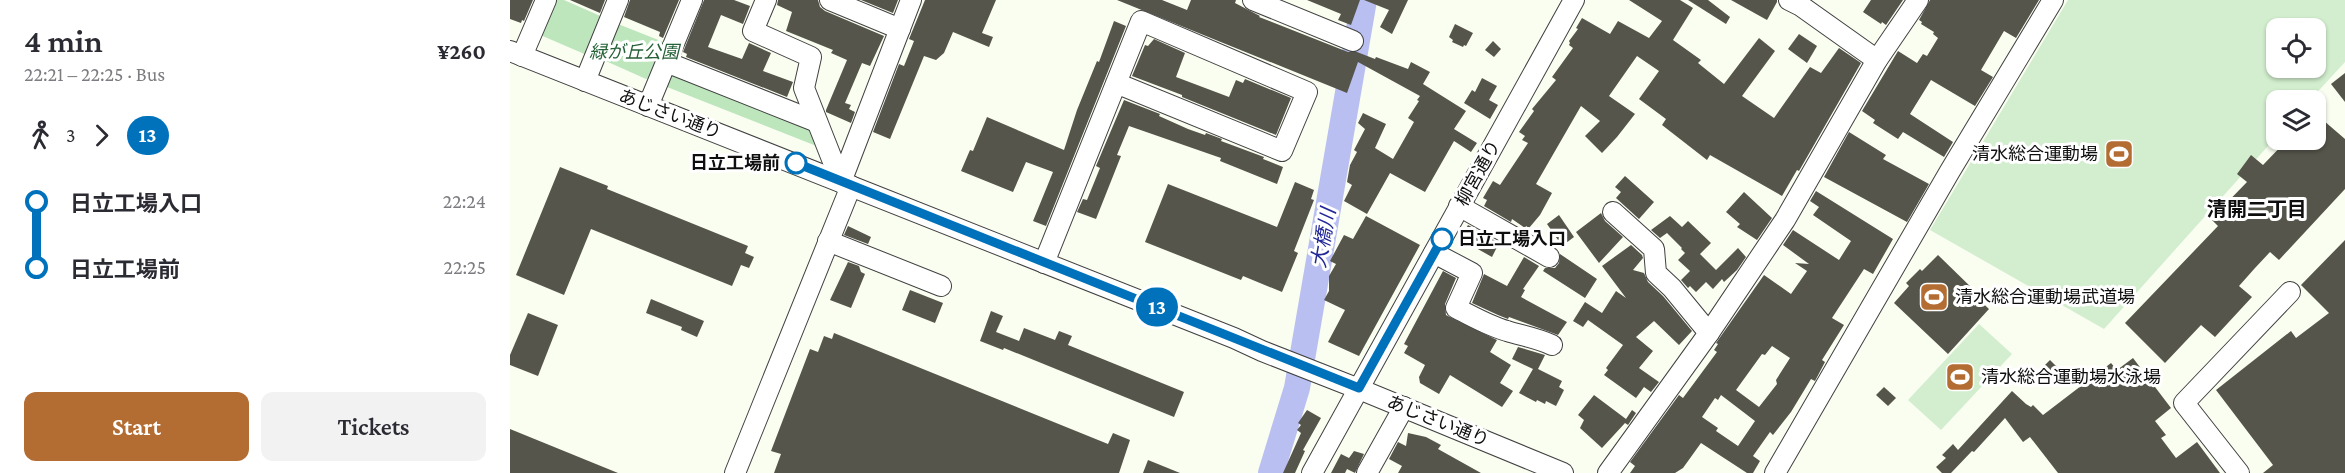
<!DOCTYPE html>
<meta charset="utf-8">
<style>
:root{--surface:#fff;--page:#f2f2f3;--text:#2b2b33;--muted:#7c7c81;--accent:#b36d32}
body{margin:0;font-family:"Crimson Pro","Noto Sans JP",serif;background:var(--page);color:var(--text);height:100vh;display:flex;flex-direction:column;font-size:22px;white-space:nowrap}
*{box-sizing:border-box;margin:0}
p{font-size:20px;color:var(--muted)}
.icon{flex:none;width:33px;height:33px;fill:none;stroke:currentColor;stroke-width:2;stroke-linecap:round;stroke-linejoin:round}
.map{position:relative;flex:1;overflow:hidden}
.details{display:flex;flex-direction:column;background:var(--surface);width:510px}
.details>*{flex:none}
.badge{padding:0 12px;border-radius:20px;font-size:21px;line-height:39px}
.tools{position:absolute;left:1756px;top:18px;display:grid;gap:12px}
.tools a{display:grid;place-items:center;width:60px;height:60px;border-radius:12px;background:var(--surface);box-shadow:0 2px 4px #0004;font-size:30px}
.map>.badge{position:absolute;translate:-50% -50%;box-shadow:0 0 0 3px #fff}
.legs{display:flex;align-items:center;gap:9px;height:66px;padding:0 24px;font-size:20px}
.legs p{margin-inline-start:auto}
.head{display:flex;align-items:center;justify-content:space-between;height:102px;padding:0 24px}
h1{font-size:33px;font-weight:600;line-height:45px}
.button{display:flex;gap:12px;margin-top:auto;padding:12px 24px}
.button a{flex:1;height:69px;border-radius:12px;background:var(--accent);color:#fff;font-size:24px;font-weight:600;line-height:69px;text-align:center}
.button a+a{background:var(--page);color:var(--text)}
ul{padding:0 24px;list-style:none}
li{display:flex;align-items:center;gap:21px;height:66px;font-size:22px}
li i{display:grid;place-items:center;width:9px;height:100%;margin:0 8px;background:currentColor}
li i::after{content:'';width:15px;height:15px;margin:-8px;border:4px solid;border-radius:50%;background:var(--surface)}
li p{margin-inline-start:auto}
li:first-child i{background:linear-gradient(#0000 50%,currentColor 0)}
li:last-child i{background:linear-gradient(currentColor 50%,#0000 0)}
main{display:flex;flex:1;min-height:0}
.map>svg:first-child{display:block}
.green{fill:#bde6bd}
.pitch{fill:#d2eece;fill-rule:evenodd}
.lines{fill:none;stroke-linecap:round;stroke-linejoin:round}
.river{stroke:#b9c0f1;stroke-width:26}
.building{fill:#56554b;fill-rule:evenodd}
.minor-casing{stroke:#414141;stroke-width:22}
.minor{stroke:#fff;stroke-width:20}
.line-1-casing{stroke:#fff;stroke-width:14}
.line-1{stroke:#0072bc;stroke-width:9}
.stop-1-dot{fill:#fff;stroke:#0072bc;stroke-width:3}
.labels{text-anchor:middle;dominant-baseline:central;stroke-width:6;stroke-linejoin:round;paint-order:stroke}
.park-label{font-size:18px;font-style:italic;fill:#246136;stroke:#fff}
.street-label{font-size:18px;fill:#0e0e0e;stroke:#fff}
.poi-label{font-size:18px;fill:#0e0e0e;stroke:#fff;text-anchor:start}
.stop-label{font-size:18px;font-weight:bold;fill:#0e0e0e;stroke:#fff;text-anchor:end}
.neighbourhood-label{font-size:20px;font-weight:bold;fill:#0e0e0e;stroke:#fff}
.water-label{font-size:20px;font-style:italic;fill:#222896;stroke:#fff}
</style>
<main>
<section class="details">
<div class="head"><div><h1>4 min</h1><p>22:21 – 22:25 · Bus</p></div><b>¥260</b></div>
<div class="legs"><svg class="icon" aria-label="walk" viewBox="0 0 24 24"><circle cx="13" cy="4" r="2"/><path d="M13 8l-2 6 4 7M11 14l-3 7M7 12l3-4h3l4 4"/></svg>3<svg class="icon" aria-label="forward" viewBox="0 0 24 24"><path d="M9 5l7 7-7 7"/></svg><b class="badge" style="background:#0072bc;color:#fff">13</b></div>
<ul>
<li><i style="color:#0072bc"></i><b>日立工場入口</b><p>22:24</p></li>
<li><i style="color:#0072bc"></i><b>日立工場前</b><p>22:25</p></li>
</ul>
<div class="button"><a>Start</a><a>Tickets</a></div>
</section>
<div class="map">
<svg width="1835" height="473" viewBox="0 0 1835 473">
<rect width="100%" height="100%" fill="#fafef1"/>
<g class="green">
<polygon points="43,0 54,0 95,18 79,56 28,34"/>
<polygon points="103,22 156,43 143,76 136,79 89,58"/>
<polygon points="160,69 305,127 309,147 152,85"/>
</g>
<g class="pitch">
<path d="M1558,0H1835V62L1800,100H1767V136L1594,329L1420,230ZM1767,28H1806V68H1767Z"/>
<polygon points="1469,324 1502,354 1431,430 1398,400"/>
</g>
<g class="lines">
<polyline class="river" points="761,473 787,388 854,0"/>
</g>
<g class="building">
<polygon points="0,0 23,0 14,21 12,20 11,23 0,19"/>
<polygon points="60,0 95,0 90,13"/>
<polygon points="120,0 169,0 153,38 149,36 150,32 114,17"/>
<polygon points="194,0 224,0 240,6 233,24 211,15 198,47 232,59 239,43 261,53 253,71 283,82 277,97 176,57 177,54 173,52"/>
<polygon points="268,0 308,0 310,7 315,11 374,36 360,66 352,63 335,103 341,105 339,109 345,112 341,123 316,112 316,110 337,60 321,53 323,50 276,31 282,12 267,5"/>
<polygon points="351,0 388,0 383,13"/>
<polygon points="415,0 486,0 472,33 483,37 479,47 443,32 434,53 426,60 414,56 380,139 363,132 389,64 394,66 404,41 399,39"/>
<polygon points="607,0 652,0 677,10 681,0 726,0 725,3 750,16 749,17 838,52 847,52 865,59 866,57 898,69 901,62 920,72 913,84 956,111 944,129 967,143 961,152 944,141 915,192 880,173 857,214 834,201 842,185 837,182 840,165 847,152 844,150 855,129 848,123 853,113 876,124 865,148 883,159 904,122 898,118 909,101 907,100 910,96 848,62 837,93"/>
<polygon points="797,0 850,0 841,25 828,20 831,14"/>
<polygon points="854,0 898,0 882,34 870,27 879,10"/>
<polygon points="1119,0 1170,0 1183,8 1163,40 1191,60 1188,63 1214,84 1249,38 1265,51 1232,96 1264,118 1300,67 1311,73 1329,48 1351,63 1289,171 1287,170 1272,196 1200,155 1197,160 1152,125 1156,119 1129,99 1149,71 1127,56 1099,96 1125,114 1107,137 1092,153 1075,136 1090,121 1071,106 1026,184 1042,193 1030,215 1019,228 1016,226 1015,228 1002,219 1001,222 974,206 977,200 973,198 983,181 990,185 1018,143 1012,140 1015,136 1009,132 1024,111 1022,109 1046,80 1042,77 1063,48 1059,45 1060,43 1059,41 1068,29 1066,28 1072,18 1100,34 1108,21 1139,38 1152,21"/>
<polygon points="1178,0 1198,0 1220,17 1216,24"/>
<polygon points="1221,0 1267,0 1267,2 1257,20"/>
<polygon points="1361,0 1393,0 1376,25 1372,22 1371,24 1353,12"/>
<polygon points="1420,0 1529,0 1506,38 1494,31 1471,70 1483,77 1465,106 1421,80 1400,114 1443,142 1434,157 1393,132 1388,139 1363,123 1365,120 1352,111 1388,51 1407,63 1413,54 1417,56 1428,38 1423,34 1424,32 1411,24 1412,22 1409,20"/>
<polygon points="604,21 616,26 536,226 523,221 543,172 516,162 503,192 451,171 460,150 463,151 477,117 554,150 567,110 587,61 589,62"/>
<polygon points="945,24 963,33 956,46 954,45 953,47 942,42 943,40 939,37"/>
<polygon points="1289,34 1307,46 1297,63 1278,49"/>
<polygon points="644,39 675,53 666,77 719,97 726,80 733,83 735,79 781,98 766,135 672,97 672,95 622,76 635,45 638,46"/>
<polygon points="983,41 991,49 984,57 975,50"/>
<polygon points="1835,73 1835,102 1821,84"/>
<polygon points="972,78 987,86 979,100 988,105 980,119 954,103 962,90 965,92"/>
<polygon points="614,100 650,114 649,116 678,129 695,135 696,133 712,139 711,141 754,157 753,159 773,167 767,184 710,161 711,158 619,126 607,155 611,156 586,219 567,212 573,199 577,200 590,168 586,166"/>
<polygon points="1806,114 1835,139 1835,189 1769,260 1760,252 1745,268 1729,286 1742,297 1705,337 1691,325 1655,363 1615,323 1708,226 1701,219 1737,182 1727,174 1741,155 1753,165 1777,140 1806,140"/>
<polygon points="1339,132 1376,155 1373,159 1419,184 1397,222 1314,177"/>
<polygon points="50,167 98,186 97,189 238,246 235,253 244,257 239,268 231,265 222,286 81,229 54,295 6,275"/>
<polygon points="1115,176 1144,202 1129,219 1106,198 1111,192 1105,187"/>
<polygon points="785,182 804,190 801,199 804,200 784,251 788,253 772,292 733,276 731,280 635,242 658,184 767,227"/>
<path d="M1306,191L1383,239L1363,274L1354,269L1322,318L1334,325L1312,360L1315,362L1305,381L1301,379L1281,412L1263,435L1260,432L1243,456L1250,461L1243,473H1237L1191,443L1173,468L1165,473H1120L1125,466L1120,462L1169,395L1173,398L1207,352L1204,350L1208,344L1206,343L1254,275L1281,294L1297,271L1285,263L1299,264L1273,245L1283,230L1329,260L1341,241L1303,215L1309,207L1300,201ZM1262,346L1280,358L1266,380L1267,384L1249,407L1226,390L1252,354L1255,355ZM1211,395L1245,421L1228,446L1206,431L1208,428L1192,417L1205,398L1208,400Z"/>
<polygon points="1234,192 1262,218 1247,240 1227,227 1230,224 1216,212"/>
<polygon points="1091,213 1095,221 1113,237 1089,263 1066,232"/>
<polygon points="1049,215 1064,237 1052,246 1037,224"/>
<polygon points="856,216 910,245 849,356 818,342 835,310 814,300 819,291 819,276 826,264 820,261 834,235 843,239"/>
<polygon points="1160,216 1172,227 1178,221 1201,243 1190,254 1206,270 1228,248 1236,257 1227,270 1214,282 1212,279 1203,289 1196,282 1186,292 1180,286 1178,288 1171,280 1180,271 1168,260 1175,253 1171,249 1172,248 1157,233 1150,238 1141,230"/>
<polygon points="958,225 989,243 982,257 950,239"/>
<polygon points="338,226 361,237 358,244 334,235"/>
<polygon points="1835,240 1835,473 1753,473 1763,465 1706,390 1781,331 1786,338 1819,313 1791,285"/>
<polygon points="1121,245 1132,255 1133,258 1123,270 1134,273 1138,282 1153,296 1182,331 1169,345 1144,321 1126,337 1143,351 1129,368 1149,382 1141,392 1134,387 1126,398 1094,375 1098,370 1096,368 1113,345 1078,320 1073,327 1063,321 1075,302 1092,313 1106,291 1116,298 1092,266"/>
<polygon points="1050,254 1087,279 1075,298 1033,271 1035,268 1045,268 1049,263"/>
<polygon points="1428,255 1465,291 1463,294 1479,309 1438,354 1384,303 1399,286 1396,283 1410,269 1412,271"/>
<polygon points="1014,257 1029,266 1013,289 1015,290 1011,297 1057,322 1048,335 999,317 998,319 988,315 962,303 974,274 997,286"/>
<polygon points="338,262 349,266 351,272 355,274 341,308 320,300"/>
<polygon points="933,271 946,278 935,304 936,315 987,340 980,352 1001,365 990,383 1003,391 992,407 940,375 929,394 910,383 909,377 915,365 894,353 898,346 894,344"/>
<polygon points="400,290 433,303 425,323 392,310"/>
<polygon points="141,299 194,321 187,337 171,330 172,327 136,313"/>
<polygon points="481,311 493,316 486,332 509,341 514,328 545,340 549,331 562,336 558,345 674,392 664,417 494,348 493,350 470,341"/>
<polygon points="18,313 48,325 28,376 0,365 0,355"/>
<polygon points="324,333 598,444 603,433 620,440 609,473 264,473 271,454 261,451 300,349 308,352 314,336 322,339"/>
<polygon points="1008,347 1035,355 1028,369 1052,381 1049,387 1054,390 1046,406 1036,401 1035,404 1027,400 1026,402 1009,393 1023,369 1002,359"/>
<polygon points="1623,358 1661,408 1645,421 1656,435 1651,438 1666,458 1687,442 1710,473 1548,473 1520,437 1513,442 1495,418 1464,452 1462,451 1441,473 1432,473 1426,467 1436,458 1432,455 1443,444 1448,450 1502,391 1516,404 1521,407 1523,405 1533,415 1601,363 1607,370"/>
<polygon points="1540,360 1557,377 1550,385 1532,368"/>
<polygon points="1374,387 1386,398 1378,406 1366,395"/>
<polygon points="1084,395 1116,419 1122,410 1126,413 1118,425 1115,423 1092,448 1070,428 1074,420 1068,415"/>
<polygon points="797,410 811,418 793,450 795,451 785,473 773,473 791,433 787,430 791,425 788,423"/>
<polygon points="0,429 108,473 0,473"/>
<polygon points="898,433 916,437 931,445 928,449 971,473 888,473 892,466 879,459 888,442 896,446"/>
<polygon points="844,451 854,454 845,473 837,469 835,473 821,473 831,454 839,458"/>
<polygon points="638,460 670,473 633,473"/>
</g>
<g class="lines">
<g class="minor-casing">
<g id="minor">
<polyline points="256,0 243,31 301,57 294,88 331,182"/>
<polyline points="320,0 390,29"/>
<polyline points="743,0 843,41"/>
<polyline points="1279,0 1291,6 1367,60"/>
<polyline points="0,51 724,338 752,351 849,389 1053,473"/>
<polyline points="12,56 36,0"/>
<polyline points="156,62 307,122"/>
<polyline points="75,81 108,0"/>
<polyline points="138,106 182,0"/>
<polyline points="331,182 401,0"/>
<polyline points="949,206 1039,257"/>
<polyline points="1103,212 1144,249 1146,273 1162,288 1199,333"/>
<polyline points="318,241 431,286"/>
<path d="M924,253L962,273L946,308C962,316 979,326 997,331C1013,336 1027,338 1042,345"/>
<polyline points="534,263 631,21 797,92 772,151 606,83"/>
<polyline points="225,473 341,186"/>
<polyline points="802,473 1064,0"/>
<polyline points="857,473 894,407"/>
<polyline points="1098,473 1199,333 1275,220 1367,60 1408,0"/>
<polyline points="1265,473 1440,171 1543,0"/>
<polyline points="1729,473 1674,403 1780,292"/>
</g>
</g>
<use href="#minor" class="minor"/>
</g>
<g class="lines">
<g class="line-1-casing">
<polyline id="line-1" points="286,163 849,388 932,239"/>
</g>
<use href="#line-1" class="line-1"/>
</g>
<defs>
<g id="stadium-square" transform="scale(1.5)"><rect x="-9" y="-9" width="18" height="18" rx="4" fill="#b36d32" stroke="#fff"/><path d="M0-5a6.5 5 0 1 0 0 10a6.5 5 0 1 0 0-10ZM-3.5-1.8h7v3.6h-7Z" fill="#fff"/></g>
</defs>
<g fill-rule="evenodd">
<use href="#stadium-square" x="1609" y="154"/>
<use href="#stadium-square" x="1424" y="297"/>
<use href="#stadium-square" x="1450" y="377"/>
</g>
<g class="stop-1-dot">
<circle cx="286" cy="163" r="10"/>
<circle cx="932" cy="239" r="10"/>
</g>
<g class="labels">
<g class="park-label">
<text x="124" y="52">緑が丘公園</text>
</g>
<g class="street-label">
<text transform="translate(160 114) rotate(21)">あじさい通り</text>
<text transform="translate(968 173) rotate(-61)">柳宮通り</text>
<text transform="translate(928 421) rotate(22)">あじさい通り</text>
</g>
<g class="poi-label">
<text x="1588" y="154" text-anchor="end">清水総合運動場</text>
<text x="1445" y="297">清水総合運動場武道場</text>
<text x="1471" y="377">清水総合運動場水泳場</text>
</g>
<g class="stop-label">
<text x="270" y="163">日立工場前</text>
<text x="948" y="239" text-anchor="start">日立工場入口</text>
</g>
<g class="neighbourhood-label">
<text x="1747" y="209">清開二丁目</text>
</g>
<g class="water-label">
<text transform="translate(813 238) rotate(-80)">大橋川</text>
</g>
</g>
</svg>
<div class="tools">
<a><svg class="icon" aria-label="locate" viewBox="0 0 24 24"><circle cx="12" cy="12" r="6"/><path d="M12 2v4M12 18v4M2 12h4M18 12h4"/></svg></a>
<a><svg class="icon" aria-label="layers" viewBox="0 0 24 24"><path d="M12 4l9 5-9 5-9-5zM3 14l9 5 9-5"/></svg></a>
</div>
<b class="badge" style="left:647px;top:307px;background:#0072bc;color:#fff">13</b>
</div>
</main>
